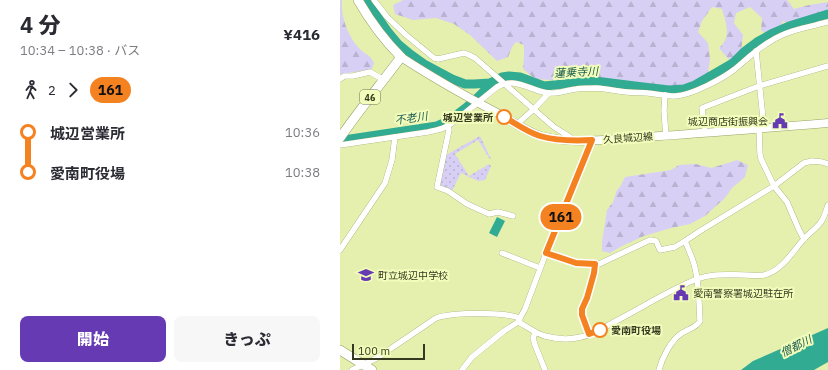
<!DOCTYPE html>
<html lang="ja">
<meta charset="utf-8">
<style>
:root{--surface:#fff;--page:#f7f7f7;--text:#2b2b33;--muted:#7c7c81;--accent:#663ab2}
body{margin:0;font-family:"IBM Plex Sans","Noto Sans JP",sans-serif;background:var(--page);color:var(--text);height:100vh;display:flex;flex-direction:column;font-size:15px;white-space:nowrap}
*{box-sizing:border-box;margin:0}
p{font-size:13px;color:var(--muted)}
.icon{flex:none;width:22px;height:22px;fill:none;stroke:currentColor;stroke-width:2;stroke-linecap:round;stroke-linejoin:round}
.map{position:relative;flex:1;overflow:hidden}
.sheet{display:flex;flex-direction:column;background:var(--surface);width:340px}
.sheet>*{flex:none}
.badge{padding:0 8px;border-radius:13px;font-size:14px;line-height:26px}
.scale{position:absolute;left:12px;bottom:10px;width:73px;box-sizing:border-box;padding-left:4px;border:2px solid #35391f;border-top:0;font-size:11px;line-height:14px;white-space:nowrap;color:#35391f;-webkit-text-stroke:3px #f2fdbc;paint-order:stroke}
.map>.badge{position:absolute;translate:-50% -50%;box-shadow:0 0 0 2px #fff}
.legs{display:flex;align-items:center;gap:6px;height:44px;padding:0 20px;font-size:13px}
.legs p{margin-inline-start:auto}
.overview{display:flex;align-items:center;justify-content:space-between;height:68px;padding:0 20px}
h1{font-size:22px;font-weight:800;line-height:30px}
.button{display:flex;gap:8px;margin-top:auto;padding:8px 20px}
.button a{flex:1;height:46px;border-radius:8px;background:var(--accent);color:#fff;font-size:16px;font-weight:800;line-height:46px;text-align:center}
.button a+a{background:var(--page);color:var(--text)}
ul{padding:0 20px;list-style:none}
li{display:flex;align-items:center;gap:14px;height:40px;font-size:15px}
li i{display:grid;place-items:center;width:6px;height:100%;margin:0 5px;background:currentColor}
li i::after{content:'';width:10px;height:10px;margin:-5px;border:3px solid;border-radius:50%;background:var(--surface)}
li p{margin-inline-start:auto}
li:first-child i{background:linear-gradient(#0000 50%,currentColor 0)}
li:last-child i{background:linear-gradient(currentColor 50%,#0000 0)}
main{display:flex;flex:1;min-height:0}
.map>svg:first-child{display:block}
.grass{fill:url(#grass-dots)}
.forest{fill:url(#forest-firs)}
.water{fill:#31ab92}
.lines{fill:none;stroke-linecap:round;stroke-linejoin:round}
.river{stroke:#31ab92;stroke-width:9}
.street-casing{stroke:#98a164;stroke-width:6}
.secondary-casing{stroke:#98a164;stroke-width:9}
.primary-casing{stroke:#98a164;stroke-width:10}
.street{stroke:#fff;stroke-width:5.5}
.secondary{stroke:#fff;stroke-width:8}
.primary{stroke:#fff;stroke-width:9}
.line-1-casing{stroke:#fff;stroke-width:9}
.line-1{stroke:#f58220;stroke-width:6}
.stop-1-dot{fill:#fff;stroke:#f58220;stroke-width:2}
.labels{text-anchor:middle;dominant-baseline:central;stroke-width:4;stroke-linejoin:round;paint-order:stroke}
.shield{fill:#f2fdbc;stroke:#6e744e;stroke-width:1}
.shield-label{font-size:9px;font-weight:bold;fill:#35391f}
.stop-label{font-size:10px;font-weight:bold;fill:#35391f;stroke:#f2fdbc;text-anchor:end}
.poi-label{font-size:10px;fill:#35391f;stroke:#f2fdbc;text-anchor:start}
.street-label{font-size:10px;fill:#35391f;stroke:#f2fdbc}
.water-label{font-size:11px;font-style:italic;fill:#1c5c4e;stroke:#f2fdbc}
</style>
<main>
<section class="sheet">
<div class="overview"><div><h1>4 分</h1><p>10:34 – 10:38 · バス</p></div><b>¥416</b></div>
<div class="legs"><svg class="icon" aria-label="walk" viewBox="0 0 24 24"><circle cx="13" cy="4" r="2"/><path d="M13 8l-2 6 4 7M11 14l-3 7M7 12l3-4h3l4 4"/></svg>2<svg class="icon" aria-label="forward" viewBox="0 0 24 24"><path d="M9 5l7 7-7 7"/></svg><b class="badge" style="background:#f58220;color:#111">161</b></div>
<ul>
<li><i style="color:#f58220"></i><b>城辺営業所</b><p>10:36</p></li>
<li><i style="color:#f58220"></i><b>愛南町役場</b><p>10:38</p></li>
</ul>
<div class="button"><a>開始</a><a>きっぷ</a></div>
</section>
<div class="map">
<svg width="488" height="370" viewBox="0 0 488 370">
<defs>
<pattern id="grass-dots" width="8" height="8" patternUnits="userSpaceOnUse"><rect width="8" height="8" fill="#d8cff4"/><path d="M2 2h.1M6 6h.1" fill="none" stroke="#bab2d1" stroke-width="1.8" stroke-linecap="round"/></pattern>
<pattern id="forest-firs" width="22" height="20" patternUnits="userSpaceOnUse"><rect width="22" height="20" fill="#d8cff4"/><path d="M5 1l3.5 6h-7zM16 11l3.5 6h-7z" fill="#bab2d1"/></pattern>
</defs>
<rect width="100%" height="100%" fill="#e5f0af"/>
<polygon class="grass" points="140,136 151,159 149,158 138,140 115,154 129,176 149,164 151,166 145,180 138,181 121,173 111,193 98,186 104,156"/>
<g class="forest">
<path d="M0,0H2C0,16 9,39 21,50C27,56 29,53 34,63L32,69L8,73L0,75Z"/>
<path d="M63,0H447L449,2L454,9L469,5L488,2V15L451,24L443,21L441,26L427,34L421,30L422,18L410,7L396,13L394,23L403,35L401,52L390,61L379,48C392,36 386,24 382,9L372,7L362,21L358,32L368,43L370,59L368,74L341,87H316L294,86L255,77H239L212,80L195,79L183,69L184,56V45L176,42L172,47L168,57L157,61L130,35L114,24L96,18L73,20L55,14L53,5Z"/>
<polygon points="397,160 408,165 405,177 392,188 385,198 365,216 350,224 331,228 304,236 282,246 270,253 262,251 262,242 267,210 273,202 277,190 280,187 285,177 331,170 339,165 356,164 371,168 388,163"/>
</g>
<g class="water">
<polygon points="157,217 165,221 157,237 149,233"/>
<polygon points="488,328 488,362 474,370 401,370 413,361 429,354"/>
</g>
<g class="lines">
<g class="river">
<polyline points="27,0 37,16 48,32 58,44 70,54 84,64 112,79 125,84 134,84 150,83 162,77 169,76 180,77 204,86 255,81 303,87 329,90 344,89 355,85 381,70 393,63 405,51 417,42 433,33 449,26 488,14"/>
<path d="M4,140L97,126C112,120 142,97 150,83"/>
</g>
<g class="street-casing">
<g id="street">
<polyline points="34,0 47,17 66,35 94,58 98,59 124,53 127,54 135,58 214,127 230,137 232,141"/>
<polyline points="416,51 424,128"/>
<polyline points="0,79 4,76 13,76 30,72 44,80"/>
<polyline points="325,95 324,111 326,136"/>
<polyline points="177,124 193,110 209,93"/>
<polyline points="108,126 109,130 97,187 108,191 127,204 149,214 158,212 173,216"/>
<polyline points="419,129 420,154 421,159 434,186 447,202 459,230 464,239"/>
<polyline points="365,133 362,108 419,86 488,66"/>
<path d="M0,145L88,132C98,130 107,128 115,121L157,87C176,76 190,91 209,93C217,94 227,90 236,89C242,88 250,88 257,88C267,89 277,91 287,92C294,93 301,92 308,93C317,94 326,96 335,96C352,95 382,79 395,69C407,59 418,48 431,41C448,30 469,27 488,22"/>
<polyline points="0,250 45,183 52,160 55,137"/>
<polyline points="162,253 200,268"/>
<path d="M206,253C223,258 241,266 259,264L310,240L316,241L320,250L335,247L345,241L360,231L434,186L464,163L472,161L482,162L488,164"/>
<path d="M178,322C187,326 194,333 205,336C216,339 229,340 241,337C253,335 265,327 276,321C303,307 329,290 357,279C373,273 389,275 405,275C411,275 418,276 424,275C442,271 452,252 464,239C469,233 476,229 481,222C484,218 486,211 488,205"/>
<polyline points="195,333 193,338 195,345 205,370"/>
<polyline points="249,335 242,315 242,309 247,298 254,273 255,264"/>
<path d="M12,370L37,358L96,318C113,312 164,312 180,318"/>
<polyline points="122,370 132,357 164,331 178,322 180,318 185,309 206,253 252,140"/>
<path d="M319,370C322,358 331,340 342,333C348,329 356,328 360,321C359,305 359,284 355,268C353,259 349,250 345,241"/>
</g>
</g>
<g class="secondary-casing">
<path id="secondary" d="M61,57C93,78 127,97 161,115C173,122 187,132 201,136C235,145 270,139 304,137C365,133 427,128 488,123"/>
</g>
<g class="primary-casing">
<g id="primary">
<path d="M0,138C19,110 41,84 61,57C44,40 30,21 18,0"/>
<polyline points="0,350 32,370"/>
</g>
</g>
<use href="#street" class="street"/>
<use href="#secondary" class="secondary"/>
<use href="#primary" class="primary"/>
</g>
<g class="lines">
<g class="line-1-casing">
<path id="line-1" d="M164,117C175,123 187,132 200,136C217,141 234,141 252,140L206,253L236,263L255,264L254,273L247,298L242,309V315L249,334L260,330"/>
</g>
<use href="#line-1" class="line-1"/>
</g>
<defs>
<g id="civic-bare" transform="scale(1.2)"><path d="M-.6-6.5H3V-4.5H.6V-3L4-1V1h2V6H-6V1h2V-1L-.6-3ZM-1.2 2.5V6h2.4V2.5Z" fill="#663ab2" stroke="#f2fdbc" stroke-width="2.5" paint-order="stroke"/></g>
<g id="school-bare" transform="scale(1.2)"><path d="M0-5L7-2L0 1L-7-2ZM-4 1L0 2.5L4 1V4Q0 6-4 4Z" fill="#663ab2" stroke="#f2fdbc" stroke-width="2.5" paint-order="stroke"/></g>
</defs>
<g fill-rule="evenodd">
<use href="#civic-bare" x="440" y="121"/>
<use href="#school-bare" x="26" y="275"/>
<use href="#civic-bare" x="341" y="293"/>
</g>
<g class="stop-1-dot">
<circle cx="164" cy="117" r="7"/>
<circle cx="260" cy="330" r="7"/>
</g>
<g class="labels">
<rect class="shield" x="20" y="90" width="20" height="14" rx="3"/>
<g class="shield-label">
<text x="30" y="97">46</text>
</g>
<g class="stop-label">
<text x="153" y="117">城辺営業所</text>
<text x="271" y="330" text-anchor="start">愛南町役場</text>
</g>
<g class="poi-label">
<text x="428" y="121" text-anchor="end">城辺商店街振興会</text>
<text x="38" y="275">町立城辺中学校</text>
<text x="353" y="293">愛南警察署城辺駐在所</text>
</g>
<g class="street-label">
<text transform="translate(288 138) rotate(-4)">久良城辺線</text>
</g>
<g class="water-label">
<text transform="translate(236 72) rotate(-3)">蓮乗寺川</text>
<text transform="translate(71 118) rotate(-8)">不老川</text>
<text transform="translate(456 346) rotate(-27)">僧都川</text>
</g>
</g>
</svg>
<div class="scale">100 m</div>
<b class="badge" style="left:221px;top:217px;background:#f58220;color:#111">161</b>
</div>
</main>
